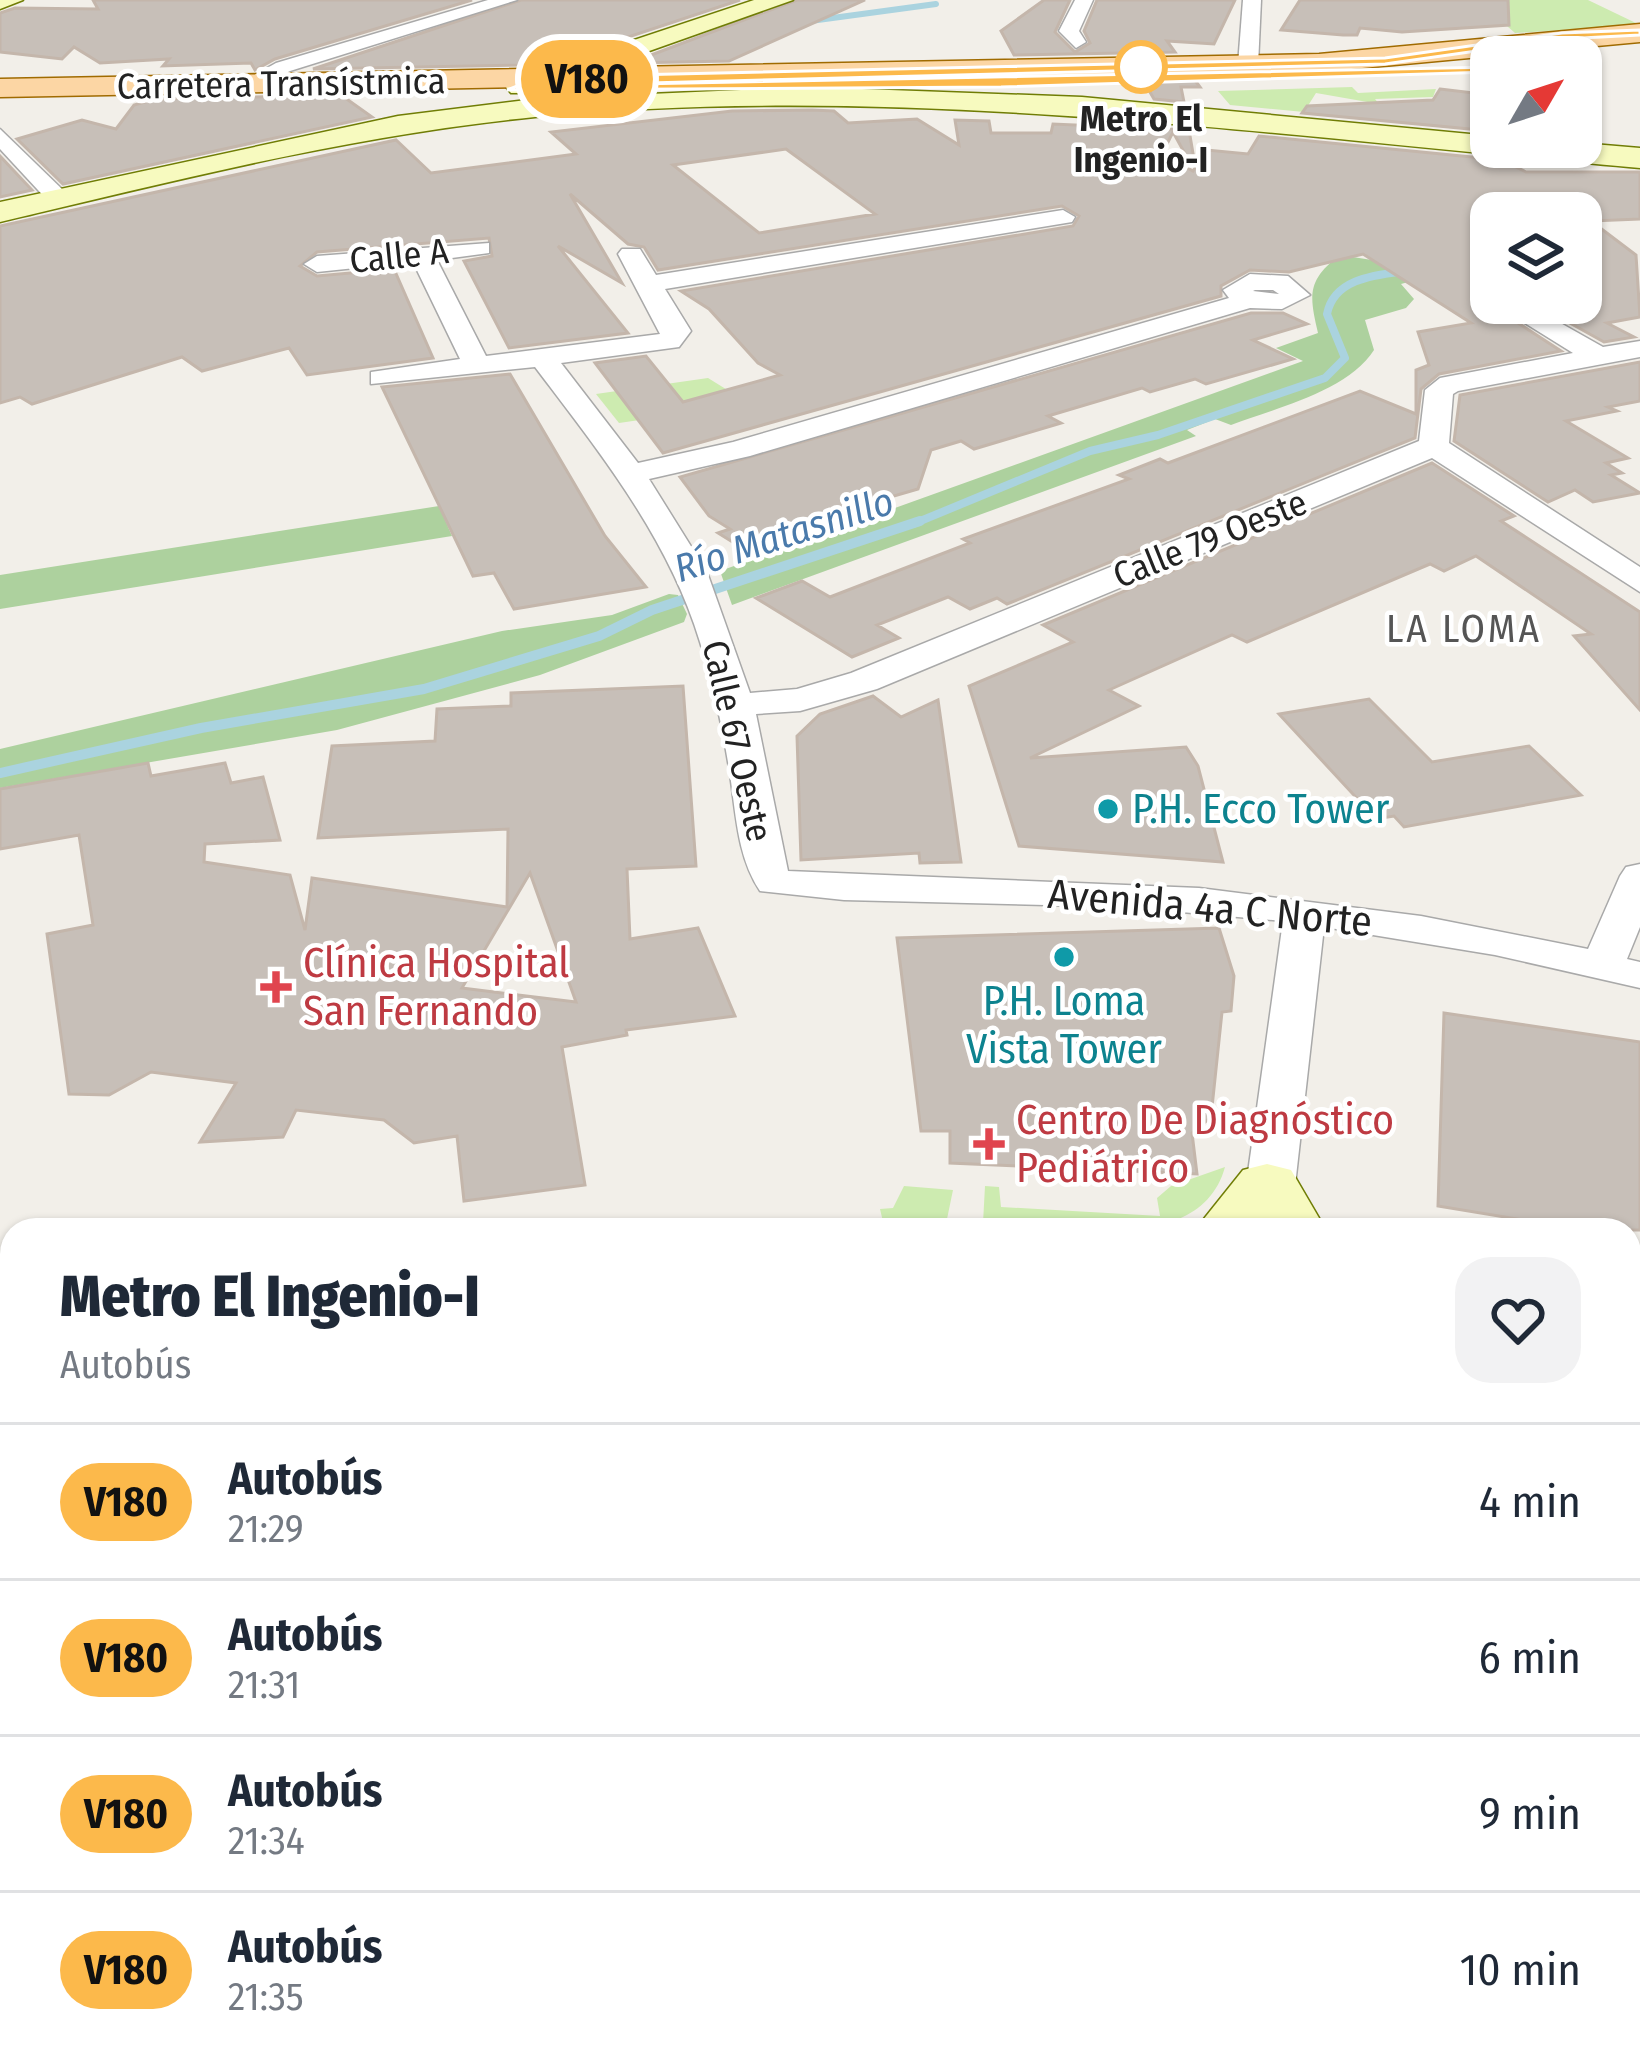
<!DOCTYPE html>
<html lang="es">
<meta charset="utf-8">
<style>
:root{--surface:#fff;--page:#f2f2f3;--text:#1f2937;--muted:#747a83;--line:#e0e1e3}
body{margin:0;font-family:"Fira Sans Condensed",sans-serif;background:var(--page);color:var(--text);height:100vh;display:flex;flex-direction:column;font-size:45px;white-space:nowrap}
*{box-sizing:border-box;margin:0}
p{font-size:39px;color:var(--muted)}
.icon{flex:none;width:66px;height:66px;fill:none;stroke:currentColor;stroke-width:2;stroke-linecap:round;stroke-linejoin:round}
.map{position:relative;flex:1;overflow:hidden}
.drawer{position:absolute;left:0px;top:1218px;width:1641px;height:855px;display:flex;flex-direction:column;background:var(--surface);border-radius:36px 36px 0 0;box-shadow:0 3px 9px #0004}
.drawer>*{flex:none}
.badge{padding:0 24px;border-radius:39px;font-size:42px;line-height:78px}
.needle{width:78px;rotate:51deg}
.tools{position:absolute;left:1470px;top:36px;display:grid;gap:24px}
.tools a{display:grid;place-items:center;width:132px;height:132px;border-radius:24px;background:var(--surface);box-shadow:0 3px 9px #0004;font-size:60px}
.map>.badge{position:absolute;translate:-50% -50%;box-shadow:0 0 0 6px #fff}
.round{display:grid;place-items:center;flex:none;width:126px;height:126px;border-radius:36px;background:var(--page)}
.head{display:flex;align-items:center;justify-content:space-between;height:204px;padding:0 60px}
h1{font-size:57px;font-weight:800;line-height:90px}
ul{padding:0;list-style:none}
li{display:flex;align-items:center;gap:36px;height:156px;padding:0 60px;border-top:3px solid var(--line)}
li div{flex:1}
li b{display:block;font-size:45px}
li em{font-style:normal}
li .badge{min-width:132px;font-weight:700;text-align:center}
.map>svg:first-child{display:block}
.grass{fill:#cdebb0}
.forest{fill:#add19e}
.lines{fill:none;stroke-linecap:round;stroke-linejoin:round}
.stream-far2{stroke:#aad3df;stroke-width:6}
.stream-far1{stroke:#aad3df;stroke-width:8}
.stream{stroke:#aad3df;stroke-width:10}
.building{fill:#c7bfb8;stroke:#c4b6ab;stroke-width:3;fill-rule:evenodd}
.street-casing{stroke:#a9a9a9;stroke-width:3}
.secondary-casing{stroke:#707d05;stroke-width:3}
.primary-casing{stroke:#a06b00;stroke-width:3}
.street{fill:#fff;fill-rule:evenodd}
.secondary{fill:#f7fabf;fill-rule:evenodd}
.primary{fill:#fcd6a4;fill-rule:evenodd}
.line{fill:#fcb94b;stroke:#fff;stroke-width:3}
.stop-dot{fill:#fff;stroke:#fcb94b;stroke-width:6}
.culture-dot{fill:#0f9aa8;stroke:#fff;stroke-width:4.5}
.health-dot{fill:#e0444e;stroke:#fff;stroke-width:4.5}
.labels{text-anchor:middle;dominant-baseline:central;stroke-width:9;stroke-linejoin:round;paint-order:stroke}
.far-street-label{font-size:36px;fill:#222;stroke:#fff}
.far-stop-label{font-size:36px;font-weight:bold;fill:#222;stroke:#fff}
.far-water-label{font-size:39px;font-style:italic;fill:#4a7aab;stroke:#fff}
.far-quarter-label{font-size:39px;letter-spacing:3px;fill:#555;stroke:#fff}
.culture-label{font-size:42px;fill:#0d838f;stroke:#fff;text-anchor:start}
.street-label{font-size:42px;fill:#222;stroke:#fff}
.health-label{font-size:42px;fill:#be3a42;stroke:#fff;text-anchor:start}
</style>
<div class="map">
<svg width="1640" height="2071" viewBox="0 0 1640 2071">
<rect width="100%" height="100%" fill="#f2efe9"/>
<g class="grass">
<polygon points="1501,0 1588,0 1640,25 1515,33 1507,26"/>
<polygon points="1352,87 1358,93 1436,89 1433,97 1375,99 1379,104 1316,93 1304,112 1230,105 1218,91"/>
<polygon points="708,378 750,404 619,423 596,394"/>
<path d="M1225,1167C1200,1259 1054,1228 983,1223L985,1186L999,1187L1001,1207L1160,1216L1157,1198L1171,1186Z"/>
<polygon points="904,1186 953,1190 947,1219 935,1230 885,1230 880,1209 893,1208"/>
<polygon points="674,2061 1068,2061 1068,2071 675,2071"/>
</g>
<g class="forest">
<path d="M1340,255L1391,263L1491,262V274L1426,277L1401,284L1414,299L1406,308L1365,320L1374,350C1348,391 1276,408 1231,425L1215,419L1187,430L1196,436L732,605L720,571L1303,361L1276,348L1318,333C1309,295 1307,280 1340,255Z"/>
<polygon points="439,506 452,536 0,609 0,575"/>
<polygon points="669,594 678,595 687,614 684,622 540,675 337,730 0,788 0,749 502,631 612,615"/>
</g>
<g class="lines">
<polyline class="stream-far2" points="803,22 936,4"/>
<path class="stream-far1" d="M913,524L1090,451L1158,435L1325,378L1345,358L1327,314C1334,278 1376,275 1406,271"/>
<polyline class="stream" points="0,773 201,728 424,689 599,636 652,610 920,521"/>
</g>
<g class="building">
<polygon points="93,0 472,0 275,59 255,70 251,63 163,66 169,59 100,63 74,47 62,59 0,52 0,13 15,8 98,9"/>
<polygon points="521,0 740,0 586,51 576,49 527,65 313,69"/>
<polygon points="797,0 865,0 729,61 630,63"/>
<polygon points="1044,0 1070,0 1055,32 1075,52 1090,43 1084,31 1097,0 1235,0 1214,44 1167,41 1175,52 1014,55 1001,31"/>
<polygon points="1300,0 1508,0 1509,25 1402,32 1360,28 1357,35 1343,35 1281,30"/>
<polygon points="1194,79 1200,87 1181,87 1184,102 1154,99 1143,80"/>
<polygon points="1440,89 1491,95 1491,131 1302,113 1307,106 1433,100"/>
<polygon points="341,95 372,117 63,184 17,139 82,120 116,129 134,105 156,99"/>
<path d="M812,110L834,111L848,123L917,119L959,145L955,120L989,121L991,133H1051L1053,124L1189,130L1194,159L1189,161L1173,132L1162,154L1193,171L1207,150L1248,154L1259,136L1502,160L1526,172H1640V219L1591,221L1636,255L1640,317L1607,323L1634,337L1604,342L1534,303H1571L1581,309V213H1491L1489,304L1561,351L1439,374L1421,389L1415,438L1007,604L997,598L970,609L948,597L877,625L899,638L852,657L756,598L802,581L830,597L970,543L963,539L1129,479L1119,475L1160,459L1168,463L1360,391L1416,414V370L1429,365L1418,332L1471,323L1363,254L1289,272L1250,270L1221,286V296L663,453L595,363L646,356L683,402L780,375L758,363L709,309L681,291L1073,226L1079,216L1062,206L658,270L644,247L628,244L570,194L622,283L558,246L628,333L509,348L464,261L492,256L489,238L317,252L300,266L317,276L394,269L433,358L307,375L289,348L202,371L182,357L32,404L20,397L0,403V226L396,140L431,173L576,154L551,132L732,111ZM786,149L875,214L759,233L673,165Z"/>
<polygon points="0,156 32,190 0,197"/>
<polygon points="1251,313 1283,313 1307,324 1253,340 1293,359 1206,384 1195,379 1150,392 1142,388 1048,416 1061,423 974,449 961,441 931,450 918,489 832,514 843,521 752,554 718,533 730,529 709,516 680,477"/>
<polygon points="1640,362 1640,401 1608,407 1617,411 1566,421 1628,458 1606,463 1622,473 1611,475 1640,493 1593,502 1575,490 1548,502 1454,441 1460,395"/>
<polygon points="510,374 605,536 646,587 514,609 494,573 473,576 382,387"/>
<polygon points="1432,463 1514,516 1501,521 1640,612 1640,710 1574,636 1591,634 1476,556 1444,571 1430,564 1247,642 1232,635 1109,690 1139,706 1030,758 1186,747 1198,766 1223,862 1019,846 969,686 1073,642 1043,625"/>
<path d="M683,686L696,866L627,869L630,939L698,928L735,1016L626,1030L627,1035L562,1047L585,1185L464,1201L457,1136L414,1143L384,1120L296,1110L283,1137L200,1142L236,1083L151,1072L109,1095L69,1094L47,934L93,925L79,835L0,849V789L148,763L151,776L225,763L231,783L263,777L280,840L205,844L204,862L290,875L305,930L312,878L507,907L508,829L318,838L332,746L435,741L437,709L511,706V693ZM530,873L576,1002L462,988Z"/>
<polygon points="873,696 901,717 938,700 961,862 920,863 919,853 801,860 797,736 820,714"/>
<polygon points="1369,699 1432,762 1529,746 1581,795 1404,827 1394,816 1376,819 1279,714"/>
<polygon points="1219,928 1234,976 1231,1011 1222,1012 1211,1117 1192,1133 1197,1174 950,1163 950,1131 921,1131 897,938"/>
<polygon points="1444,1013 1640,1042 1640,1230 1583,1230 1438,1206"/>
</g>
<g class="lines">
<g class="street-casing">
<g id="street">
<polygon points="488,0 517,0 290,71 256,88 239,84 276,63"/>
<polygon points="1075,0 1093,0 1079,31 1086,42 1076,48 1059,31"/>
<polygon points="1243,0 1261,0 1258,65 1248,71 1238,65"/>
<polygon points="0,129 66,193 66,203 50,203 0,149"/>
<path d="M1063,210L1075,217L1072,222L665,289L691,331L679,347L561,363L638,463L733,442L1229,298L1223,290L1250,274L1288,276L1310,295L1282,309L1250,308L750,456L649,479L707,572L750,693L797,689L851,673L1419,441L1425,390L1440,378L1573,353L1493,303H1525L1603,347L1640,341V357L1458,391L1453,394L1449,443L1640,567V592L1432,458L877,689L800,711L756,714L788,871L1199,888L1421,916L1588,949L1620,876L1626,867L1640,864V927L1627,959L1640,962V988L1495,955L1324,927L1290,1230H1240L1283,921L1124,907L844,900L760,891C736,855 736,810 729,768C722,725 713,683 700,642C668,537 600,453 535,367L371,384V372L460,359L413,262L317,272L304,264L317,256L489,243V253L437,260L486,356L660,334L618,254L622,249H640L656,275ZM1273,290L1279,294L1253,291L1255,290Z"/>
</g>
</g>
<g class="secondary-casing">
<g id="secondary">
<polygon points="0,0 23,0 0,9"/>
<polygon points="754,0 793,0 531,93 511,93 506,87 511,81"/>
<path d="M808,87L1082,97L1491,136V147L1581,143L1640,148V168C1273,136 905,82 535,117C353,135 177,180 0,222V202L398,116L535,99Z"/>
<polygon points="1267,1164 1291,1170 1326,1230 1195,1230 1243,1170"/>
<polygon points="12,1348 12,1404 0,1406 0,1350"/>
<polygon points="1629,1360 1640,1363 1640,1421 1629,1417"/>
</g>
</g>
<g class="primary-casing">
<polygon id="primary" points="1640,24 1640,42 1319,72 0,97 0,79 1319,54"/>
</g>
<use href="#street" class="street"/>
<use href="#secondary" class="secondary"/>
<use href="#primary" class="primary"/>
</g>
<polygon class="line" points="1640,30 1640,35 1562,39 1385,64 533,86 1495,67 1491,72 1001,87 507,90 540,77 1385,58 1562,33"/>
<circle class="stop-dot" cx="1141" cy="67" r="24"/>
<g class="culture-dot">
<circle cx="1108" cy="809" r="12"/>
<circle cx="1064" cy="957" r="12"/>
</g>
<g class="health-dot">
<path d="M270 969h12v12h12v12h-12v12h-12v-12h-12v-12h12z"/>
<path d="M983 1126h12v12h12v12h-12v12h-12v-12h-12v-12h12z"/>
</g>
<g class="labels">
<g class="far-street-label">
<text transform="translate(281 84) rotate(-1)">Carretera Transístmica</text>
<text transform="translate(399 256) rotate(-6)">Calle A</text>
<text transform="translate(1210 539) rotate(-22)">Calle 79 Oeste</text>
<text transform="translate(737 741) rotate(77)">Calle 67 Oeste</text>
</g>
<g class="far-stop-label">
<text x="1141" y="119">Metro El<tspan x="1141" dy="41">Ingenio-I</tspan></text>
</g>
<g class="far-water-label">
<text transform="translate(784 535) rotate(-18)">Río Matasnillo</text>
</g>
<g class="far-quarter-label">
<text x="1464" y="629">LA LOMA</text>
</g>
<g class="culture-label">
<text x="1132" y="809">P.H. Ecco Tower</text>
<text x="1064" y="1001" text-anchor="middle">P.H. Loma<tspan x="1064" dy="48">Vista Tower</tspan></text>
</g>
<g class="street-label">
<text transform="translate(1210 908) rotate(5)">Avenida 4a C Norte</text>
</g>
<g class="health-label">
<text x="303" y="963">Clínica Hospital<tspan x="303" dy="48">San Fernando</tspan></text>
<text x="1016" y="1120">Centro De Diagnóstico<tspan x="1016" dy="48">Pediátrico</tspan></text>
</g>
</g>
</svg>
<div class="tools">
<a><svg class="needle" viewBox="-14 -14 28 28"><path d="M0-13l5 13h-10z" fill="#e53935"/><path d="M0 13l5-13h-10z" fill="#747a83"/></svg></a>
<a><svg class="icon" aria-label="layers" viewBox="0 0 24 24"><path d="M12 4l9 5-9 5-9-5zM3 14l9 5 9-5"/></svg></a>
</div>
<b class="badge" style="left:587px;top:79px;background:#fcb94b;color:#111">V180</b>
<section class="drawer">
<div class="head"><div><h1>Metro El Ingenio-I</h1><p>Autobús</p></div><a class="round"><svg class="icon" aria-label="heart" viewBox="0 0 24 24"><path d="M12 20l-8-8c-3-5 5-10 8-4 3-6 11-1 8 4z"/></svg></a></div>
<ul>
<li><span class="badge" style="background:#fcb94b;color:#111">V180</span><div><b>Autobús</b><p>21:29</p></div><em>4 min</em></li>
<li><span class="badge" style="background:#fcb94b;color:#111">V180</span><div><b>Autobús</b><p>21:31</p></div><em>6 min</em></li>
<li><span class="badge" style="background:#fcb94b;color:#111">V180</span><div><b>Autobús</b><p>21:34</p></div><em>9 min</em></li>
<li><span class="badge" style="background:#fcb94b;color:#111">V180</span><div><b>Autobús</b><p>21:35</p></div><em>10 min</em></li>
</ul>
</section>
</div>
